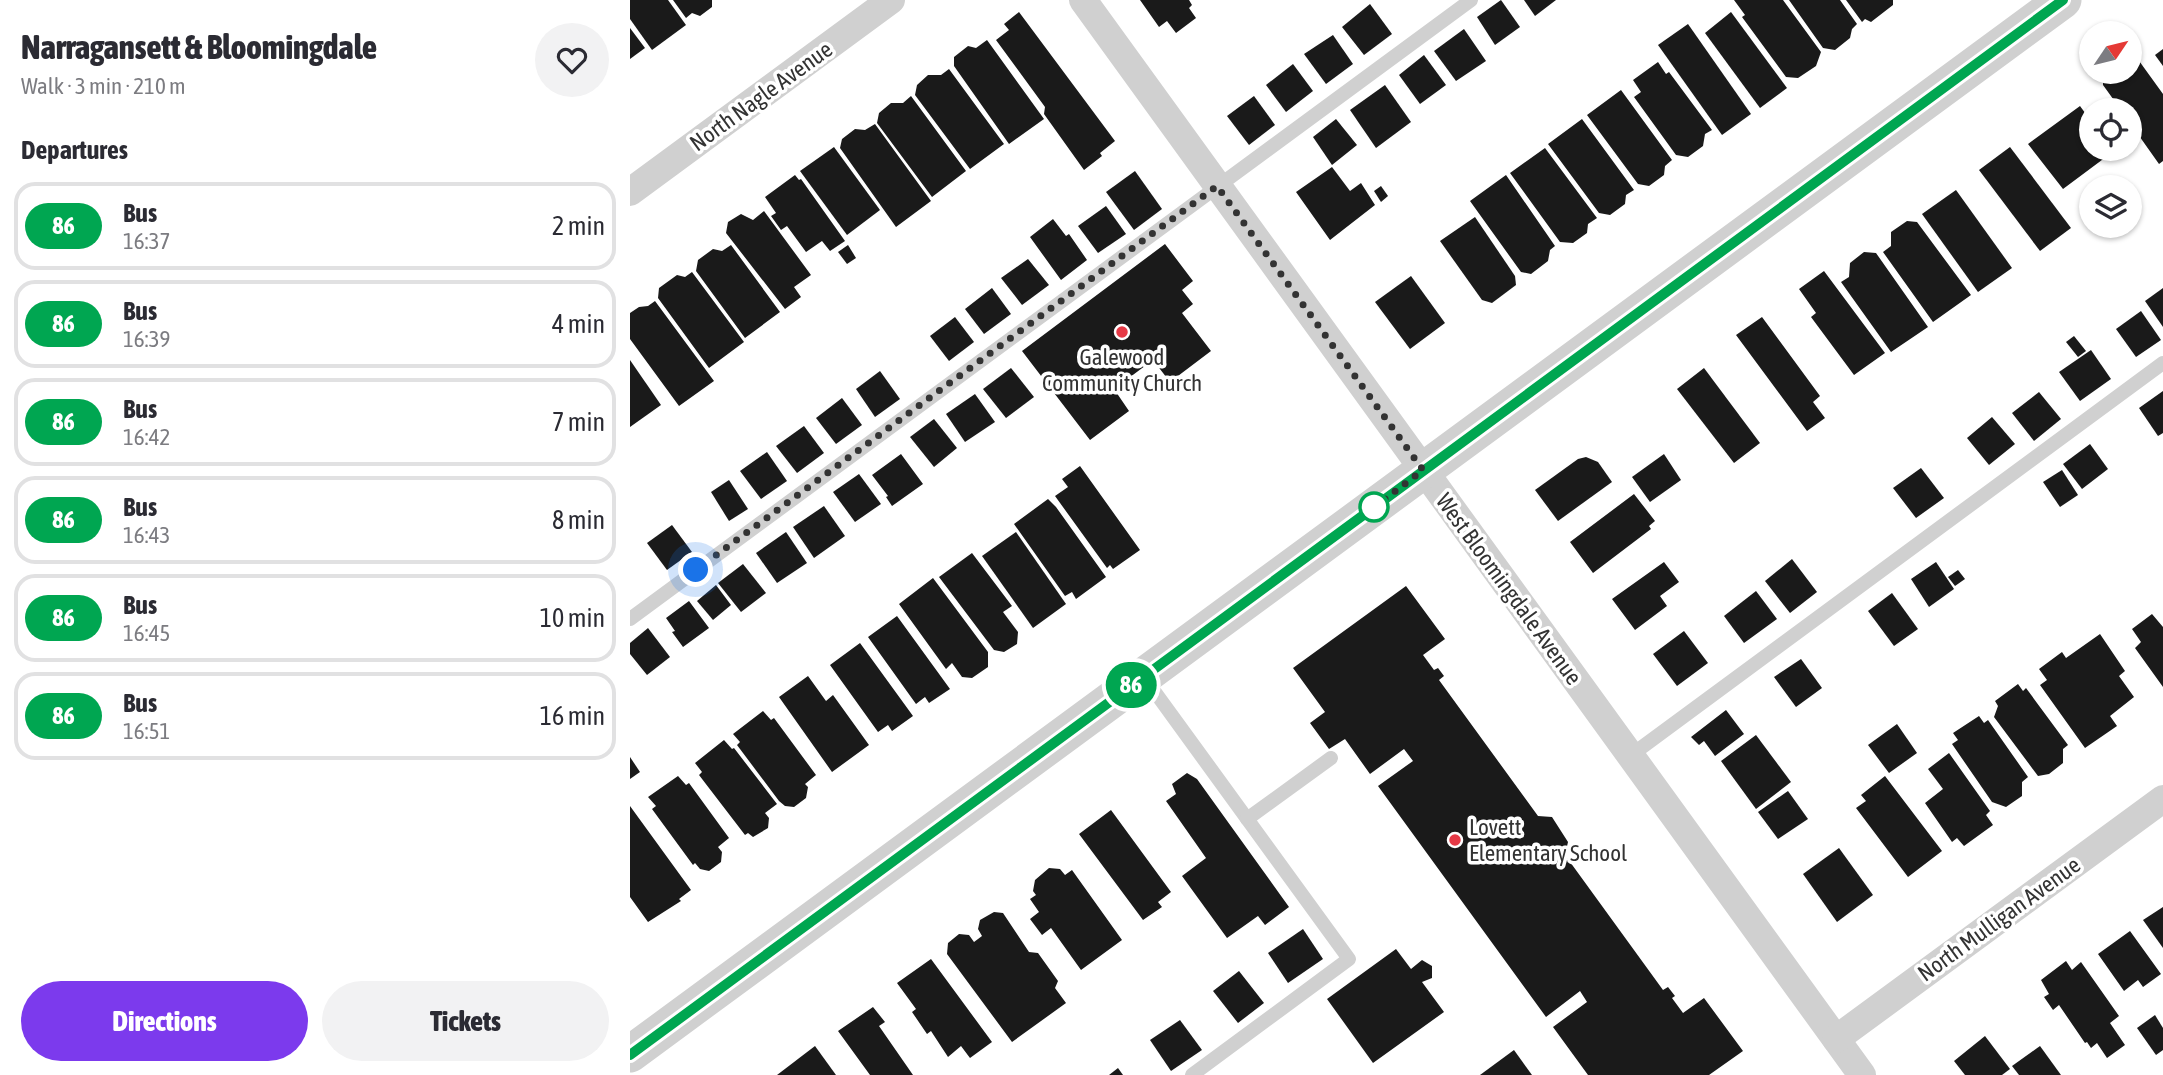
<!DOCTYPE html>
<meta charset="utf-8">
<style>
:root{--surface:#fff;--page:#f2f2f3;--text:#2b2b33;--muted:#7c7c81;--line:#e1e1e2;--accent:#7c3aed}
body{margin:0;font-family:"Asap Condensed",sans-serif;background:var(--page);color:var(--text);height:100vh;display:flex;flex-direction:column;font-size:26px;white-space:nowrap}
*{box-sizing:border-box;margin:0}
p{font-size:23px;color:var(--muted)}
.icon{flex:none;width:38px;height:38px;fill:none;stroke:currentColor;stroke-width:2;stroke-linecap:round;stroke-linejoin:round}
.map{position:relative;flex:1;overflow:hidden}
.sheet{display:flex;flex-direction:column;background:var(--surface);width:630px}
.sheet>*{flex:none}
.badge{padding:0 14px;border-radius:23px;font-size:24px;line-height:46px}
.needle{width:46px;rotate:55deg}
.tools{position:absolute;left:1449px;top:21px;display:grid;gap:14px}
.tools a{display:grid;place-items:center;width:63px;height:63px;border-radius:50%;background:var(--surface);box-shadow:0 2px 5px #0004;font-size:35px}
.you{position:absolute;width:35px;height:35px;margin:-18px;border:5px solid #fff;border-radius:50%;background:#1a73e8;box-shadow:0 0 0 10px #1a73e833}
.map>.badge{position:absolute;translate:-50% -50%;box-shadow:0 0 0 4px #fff}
h2{padding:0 21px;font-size:26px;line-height:63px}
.round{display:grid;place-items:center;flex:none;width:74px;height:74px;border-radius:37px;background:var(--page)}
.head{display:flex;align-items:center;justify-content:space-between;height:119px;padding:0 21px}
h1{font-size:33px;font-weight:800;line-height:52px}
.primary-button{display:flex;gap:14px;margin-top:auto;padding:14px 21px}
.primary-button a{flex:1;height:80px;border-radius:42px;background:var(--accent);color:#fff;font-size:28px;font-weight:800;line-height:80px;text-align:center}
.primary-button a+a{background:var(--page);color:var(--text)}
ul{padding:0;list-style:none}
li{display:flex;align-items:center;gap:21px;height:88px;margin:0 14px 10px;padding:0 7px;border:4px solid var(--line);border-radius:21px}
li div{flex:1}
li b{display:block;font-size:26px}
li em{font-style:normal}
li .badge{min-width:77px;font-weight:700;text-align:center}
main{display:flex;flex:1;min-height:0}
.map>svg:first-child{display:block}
.building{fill:#1a1a1a}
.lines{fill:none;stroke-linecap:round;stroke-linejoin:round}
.service{stroke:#d0d0d0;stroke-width:14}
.minor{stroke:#d0d0d0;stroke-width:28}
.tertiary{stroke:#d0d0d0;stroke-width:37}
.line-casing{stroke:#fff;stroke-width:16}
.line{stroke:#00a651;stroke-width:10}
.walk{stroke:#333;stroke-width:7;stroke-dasharray:0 12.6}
.poi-dot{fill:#e63946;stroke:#fff;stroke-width:2.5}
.stop-dot{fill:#fff;stroke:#00a651;stroke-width:3.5}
.labels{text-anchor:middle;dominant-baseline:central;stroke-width:7;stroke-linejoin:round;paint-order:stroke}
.street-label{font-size:23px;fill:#333;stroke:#fff}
.poi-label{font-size:23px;fill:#333;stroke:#fff}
</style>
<main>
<section class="sheet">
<div class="head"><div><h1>Narragansett &amp; Bloomingdale</h1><p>Walk · 3 min · 210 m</p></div><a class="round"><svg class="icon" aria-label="heart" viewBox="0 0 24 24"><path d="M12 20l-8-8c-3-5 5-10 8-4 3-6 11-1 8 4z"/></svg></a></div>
<h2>Departures</h2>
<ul>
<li><span class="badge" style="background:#00a651;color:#fff">86</span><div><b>Bus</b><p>16:37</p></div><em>2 min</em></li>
<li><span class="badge" style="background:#00a651;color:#fff">86</span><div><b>Bus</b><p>16:39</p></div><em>4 min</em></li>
<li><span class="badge" style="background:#00a651;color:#fff">86</span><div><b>Bus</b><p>16:42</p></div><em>7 min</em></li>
<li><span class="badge" style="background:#00a651;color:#fff">86</span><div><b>Bus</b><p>16:43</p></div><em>8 min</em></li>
<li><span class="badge" style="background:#00a651;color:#fff">86</span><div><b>Bus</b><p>16:45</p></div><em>10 min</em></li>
<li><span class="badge" style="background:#00a651;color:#fff">86</span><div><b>Bus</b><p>16:51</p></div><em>16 min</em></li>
</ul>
<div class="primary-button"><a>Directions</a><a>Tickets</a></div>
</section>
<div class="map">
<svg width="1533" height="1075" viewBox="0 0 1533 1075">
<rect width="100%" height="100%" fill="#fff"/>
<g class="building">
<polygon points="0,0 38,0 56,25 22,50 0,19"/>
<polygon points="43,0 82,0 82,7 70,16 62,13 56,18"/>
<polygon points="510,0 559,0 562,5 559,8 566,18 546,33 537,21 529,27"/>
<polygon points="871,0 890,27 865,45 847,17"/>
<polygon points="894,0 926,0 905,16"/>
<polygon points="1104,0 1153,0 1191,52 1186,66 1168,78 1156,77 1112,17 1115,15"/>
<polygon points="1159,0 1210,0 1227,24 1222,29 1220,38 1205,50 1193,48"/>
<polygon points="1216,0 1263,0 1263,5 1241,22 1235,19 1232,22"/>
<polygon points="740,4 762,34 734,55 712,27"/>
<polygon points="389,12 485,141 470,153 472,156 454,170 414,114 415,107 366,40 379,30 374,24"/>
<polygon points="1101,12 1157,88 1130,108 1075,33"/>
<polygon points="1058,24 1121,114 1092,135 1028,45"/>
<polygon points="0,28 15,48 0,59"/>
<polygon points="834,29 856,61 826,81 804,51"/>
<polygon points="703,35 723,64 696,84 674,54"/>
<polygon points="357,40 414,119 379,144 324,66 324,57 338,46 346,48"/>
<polygon points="1533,49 1533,66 1525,55"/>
<polygon points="794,55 816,85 790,104 769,75"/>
<polygon points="1507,58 1533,94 1533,161 1529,164 1500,123 1500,110 1491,110 1473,85 1473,76 1478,72 1500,72 1500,64"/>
<polygon points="1028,62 1036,74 1039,72 1082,130 1075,134 1073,146 1058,157 1046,155 1004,97 1011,92 1003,80"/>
<polygon points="663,64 683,91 656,112 636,85"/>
<polygon points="319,69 374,144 340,169 285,95 287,85 298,75 311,75"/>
<polygon points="755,85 781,122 746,148 720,110"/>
<polygon points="991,90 1042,160 1035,166 1034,175 1019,186 1008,184 957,115"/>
<polygon points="281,96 336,171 302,197 247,123 249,113 261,103 273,103"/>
<polygon points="624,96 645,125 619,145 597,116"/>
<polygon points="1450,106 1461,121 1461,149 1482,149 1484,151 1433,189 1398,144"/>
<polygon points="706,119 727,145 702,165 683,137"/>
<polygon points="952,119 1004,190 996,195 995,204 980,215 969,213 918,144"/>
<polygon points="245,124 301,201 266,227 210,148 212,139 225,129 235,130"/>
<polygon points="204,147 250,210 217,235 170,171"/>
<polygon points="1380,147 1441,228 1410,251 1349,170"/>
<polygon points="915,148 967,218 958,224 957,233 943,243 930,242 880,173"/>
<polygon points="702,167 720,191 731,183 745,205 700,240 666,192"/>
<polygon points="505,171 532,209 504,230 476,192"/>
<polygon points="165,175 169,180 171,179 215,241 200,251 192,241 176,252 157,226 151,230 141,216 146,213 135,197"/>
<polygon points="876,175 925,246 920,250 918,261 901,274 891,272 840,201"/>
<polygon points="751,186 758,196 751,202 744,191"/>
<polygon points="1326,190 1382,268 1348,292 1292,214"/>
<polygon points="476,206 496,234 468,253 448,226"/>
<polygon points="134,211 181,275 164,287 171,297 155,309 96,233 98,222 111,214 123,220"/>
<polygon points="845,217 885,276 886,285 862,303 852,300 810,241"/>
<polygon points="423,219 436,236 439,234 457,260 431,280 400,237"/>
<polygon points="1277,221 1287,222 1341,295 1303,322 1253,252 1261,246 1261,232"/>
<polygon points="535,244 563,281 552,290 563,304 552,313 581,351 540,382 523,360 484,389 499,411 460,440 392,351"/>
<polygon points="101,245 150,312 115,338 66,271 68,260 83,249 92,251"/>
<polygon points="218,245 226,258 217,264 208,252"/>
<polygon points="1234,252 1246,253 1298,327 1261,352 1211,282 1219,277 1220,263"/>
<polygon points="398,259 419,285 392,305 371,278"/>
<polygon points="1194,271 1255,353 1224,375 1181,317 1186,313 1169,289"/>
<polygon points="62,272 114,342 79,368 28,298 29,288 47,275 55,277"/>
<polygon points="781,276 815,323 780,349 745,302"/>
<polygon points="362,288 381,314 354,334 335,309"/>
<polygon points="1533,288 1533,327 1515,301"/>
<polygon points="25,301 84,381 49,406 0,339 0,313 9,307 18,306"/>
<polygon points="1511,311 1531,340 1506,357 1486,329"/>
<polygon points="325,317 344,342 319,361 300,336"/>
<polygon points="1132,317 1190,396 1183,402 1195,418 1177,431 1106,335"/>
<polygon points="1444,336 1456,351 1448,357 1436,342"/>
<polygon points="1461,350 1481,379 1450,401 1429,372"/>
<polygon points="0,360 31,405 0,427"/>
<polygon points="381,368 404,397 376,418 353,389"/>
<polygon points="1074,368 1130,443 1104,463 1047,389"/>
<polygon points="250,371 270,399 245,417 226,389"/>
<polygon points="1533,391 1533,433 1528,436 1509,408"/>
<polygon points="1409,392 1431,419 1404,441 1382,413"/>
<polygon points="345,394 365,422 335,442 316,414"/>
<polygon points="212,398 232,425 206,444 186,418"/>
<polygon points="1362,417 1385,444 1359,465 1337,438"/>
<polygon points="304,419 327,448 304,467 280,437"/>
<polygon points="174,426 194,453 167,473 146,446"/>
<polygon points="1460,444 1478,469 1452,489 1433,464"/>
<polygon points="137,452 157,481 131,499 110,471"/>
<polygon points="271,454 293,484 262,506 256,497 258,496 242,475"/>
<polygon points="1034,454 1051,480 1020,502 1002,477"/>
<polygon points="956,457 968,462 982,482 928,521 905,490 948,459"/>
<polygon points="450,466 510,550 483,569 480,565 477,568 425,496 438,487 432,479"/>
<polygon points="1291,468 1314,498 1286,518 1263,488"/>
<polygon points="1432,470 1448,495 1430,507 1413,482"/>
<polygon points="229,474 251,504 225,522 203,492"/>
<polygon points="99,480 118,509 99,521 81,492"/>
<polygon points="1004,494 1025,521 1019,526 1021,529 963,573 940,542"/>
<polygon points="418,499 426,507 476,577 446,599 442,592 435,596 384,524"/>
<polygon points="194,506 215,536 184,558 163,527"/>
<polygon points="42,525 62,552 37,570 17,543"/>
<polygon points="156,532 177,563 147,583 126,553"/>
<polygon points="386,532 436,604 403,628 352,556"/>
<polygon points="342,553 382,606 373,612 388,632 387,644 374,652 364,650 309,577"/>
<polygon points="1162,559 1187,592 1160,613 1135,581"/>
<polygon points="1034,562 1049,582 1030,596 1037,606 1005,630 982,599"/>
<polygon points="1306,562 1324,589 1299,607 1281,579"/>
<polygon points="113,564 136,593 111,612 88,583"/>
<polygon points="1328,570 1335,579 1325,586 1318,577"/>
<polygon points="303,578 358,652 358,667 342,678 332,677 322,663 316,669 269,604"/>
<polygon points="86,585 101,605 83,620 67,601"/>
<polygon points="776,586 815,639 793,655 804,670 808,668 814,676 809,680 908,816 922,817 938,842 935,855 1033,990 1038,987 1045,996 1042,998 1053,1013 1074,998 1113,1051 1079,1075 958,1075 923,1027 957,1002 950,991 916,1017 748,786 783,761 774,749 740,774 715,739 699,749 680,723 695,712 663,668"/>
<polygon points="1126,591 1147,619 1114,643 1094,616"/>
<polygon points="1262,593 1288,629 1264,646 1238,611"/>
<polygon points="59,601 79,628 53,647 42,632 45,631 36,618"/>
<polygon points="1522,614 1533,627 1533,687 1505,648 1511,642 1502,629"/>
<polygon points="267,616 320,689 299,703 295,697 286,704 238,637"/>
<polygon points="18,628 40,657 17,675 0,654 0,643"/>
<polygon points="1054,631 1078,663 1047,686 1023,654"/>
<polygon points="1470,634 1495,671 1489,676 1504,697 1480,716 1487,726 1455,748 1410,685 1417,680 1409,669 1432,652 1436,658"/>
<polygon points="230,643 283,716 262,731 258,725 248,732 200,665"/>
<polygon points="1171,659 1192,688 1166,707 1144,677"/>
<polygon points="178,676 196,701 203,695 239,745 202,772 149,697"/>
<polygon points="1388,684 1393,691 1396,688 1438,745 1433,749 1433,763 1419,774 1408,776 1364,717 1368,706 1365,701"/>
<polygon points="1096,710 1114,734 1085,756 1074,741 1069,745 1061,737"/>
<polygon points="133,711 141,720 144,718 186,775 175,784 178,787 176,798 164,807 155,806 149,801 107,745 110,742 103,734"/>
<polygon points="1349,716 1354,723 1358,720 1398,777 1392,782 1392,796 1376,807 1362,802 1322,744 1328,740 1323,733"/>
<polygon points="1267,724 1287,753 1259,773 1238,745"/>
<polygon points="1126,735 1161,782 1126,809 1091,761"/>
<polygon points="94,740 102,749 104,748 147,804 135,813 139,818 138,828 123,837 118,833 115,835 69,775 72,772 65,763"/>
<polygon points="1319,753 1360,811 1356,815 1363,825 1334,846 1327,838 1322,842 1295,803 1313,789 1298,769"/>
<polygon points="0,757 10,772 0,779"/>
<polygon points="557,773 567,779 659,907 635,925 628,916 597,938 552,876 576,858 536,801 546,794 542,784"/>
<polygon points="48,776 56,785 59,783 99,838 88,847 92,852 91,862 79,871 70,869 65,863 63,865 22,809 26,806 18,797"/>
<polygon points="1255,776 1312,851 1278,877 1226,808 1236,801 1231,795"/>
<polygon points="1158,791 1178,819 1148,839 1128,812"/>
<polygon points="0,806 61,890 49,899 51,901 18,922 0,897"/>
<polygon points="481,810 541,892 528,902 532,907 513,920 449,834"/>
<polygon points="1209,848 1243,895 1207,922 1173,874"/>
<polygon points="419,868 430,869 435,875 442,870 492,940 451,970 421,928 412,935 400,919 409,912 400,899 406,895 403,891 405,880"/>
<polygon points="1533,907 1533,948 1513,920"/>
<polygon points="364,912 373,913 399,952 408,953 428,981 425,988 436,1003 382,1042 317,954 318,943 329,934 339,935 344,942 352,936 348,929 350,920"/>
<polygon points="673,929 693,959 658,983 638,953"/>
<polygon points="1500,931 1531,974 1513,987 1508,980 1494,991 1468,954"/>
<polygon points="766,949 781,969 792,960 802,966 802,978 792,982 814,1012 743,1063 697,999"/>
<polygon points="301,959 362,1042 340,1058 331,1046 318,1057 301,1031 297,1034 282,1012 286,1009 267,983"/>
<polygon points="1436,961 1442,970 1451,962 1489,1016 1480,1023 1495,1045 1477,1058 1467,1043 1461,1048 1457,1042 1455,1043 1429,1005 1423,1010 1414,997 1419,994 1411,980"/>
<polygon points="609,971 634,1003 608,1023 583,991"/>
<polygon points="243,1007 255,1022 249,1026 283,1075 240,1075 208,1031"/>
<polygon points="1525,1015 1533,1028 1533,1050 1526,1055 1507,1028"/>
<polygon points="550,1020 572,1050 541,1071 520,1040"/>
<polygon points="1355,1036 1380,1069 1372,1075 1335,1075 1324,1061"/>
<polygon points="185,1046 206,1075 147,1075"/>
<polygon points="1410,1046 1431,1075 1389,1075 1382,1066"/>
<polygon points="884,1050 902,1075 850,1075"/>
<polygon points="488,1068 493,1075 479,1075"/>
</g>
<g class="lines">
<g class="service">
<polyline points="0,619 841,0"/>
<polyline points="514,677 719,959 562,1075"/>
<polyline points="1000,756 1533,363"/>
<polyline points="617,819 701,758"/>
</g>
<g class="minor">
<polyline points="453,0 1232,1075"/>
<polyline points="0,192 261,0"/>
<polyline points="1206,1039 1533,799"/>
</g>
<polyline class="tertiary" points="0,1054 1433,0"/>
</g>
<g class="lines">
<g class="line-casing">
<polyline id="line" points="0,1055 1433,0"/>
</g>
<use href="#line" class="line"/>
<polyline class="walk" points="66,570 587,186 793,470 738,512 744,507"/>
</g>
<g class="poi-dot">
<circle cx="492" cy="332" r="7"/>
<circle cx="825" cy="840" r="7"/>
</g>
<circle class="stop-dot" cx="744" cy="507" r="14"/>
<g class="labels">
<g class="street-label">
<text transform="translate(131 96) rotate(-36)">North Nagle Avenue</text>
<text transform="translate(879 589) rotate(54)">West Bloomingdale Avenue</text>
<text transform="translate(1369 919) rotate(-36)">North Mulligan Avenue</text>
</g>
<g class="poi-label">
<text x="492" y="357">Galewood<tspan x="492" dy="26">Community Church</tspan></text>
<text x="839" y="827" text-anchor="start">Lovett<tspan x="839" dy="26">Elementary School</tspan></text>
</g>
</g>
</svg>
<div class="tools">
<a><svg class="needle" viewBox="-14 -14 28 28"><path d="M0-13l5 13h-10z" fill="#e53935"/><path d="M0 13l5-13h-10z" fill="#7c7c81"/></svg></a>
<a><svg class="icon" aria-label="locate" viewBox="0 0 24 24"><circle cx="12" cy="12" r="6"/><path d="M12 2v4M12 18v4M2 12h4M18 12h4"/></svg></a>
<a><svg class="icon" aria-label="layers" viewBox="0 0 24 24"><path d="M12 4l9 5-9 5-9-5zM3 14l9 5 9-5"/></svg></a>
</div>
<div class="you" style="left:66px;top:570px"></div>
<b class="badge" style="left:501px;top:685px;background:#00a651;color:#fff">86</b>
</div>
</main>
